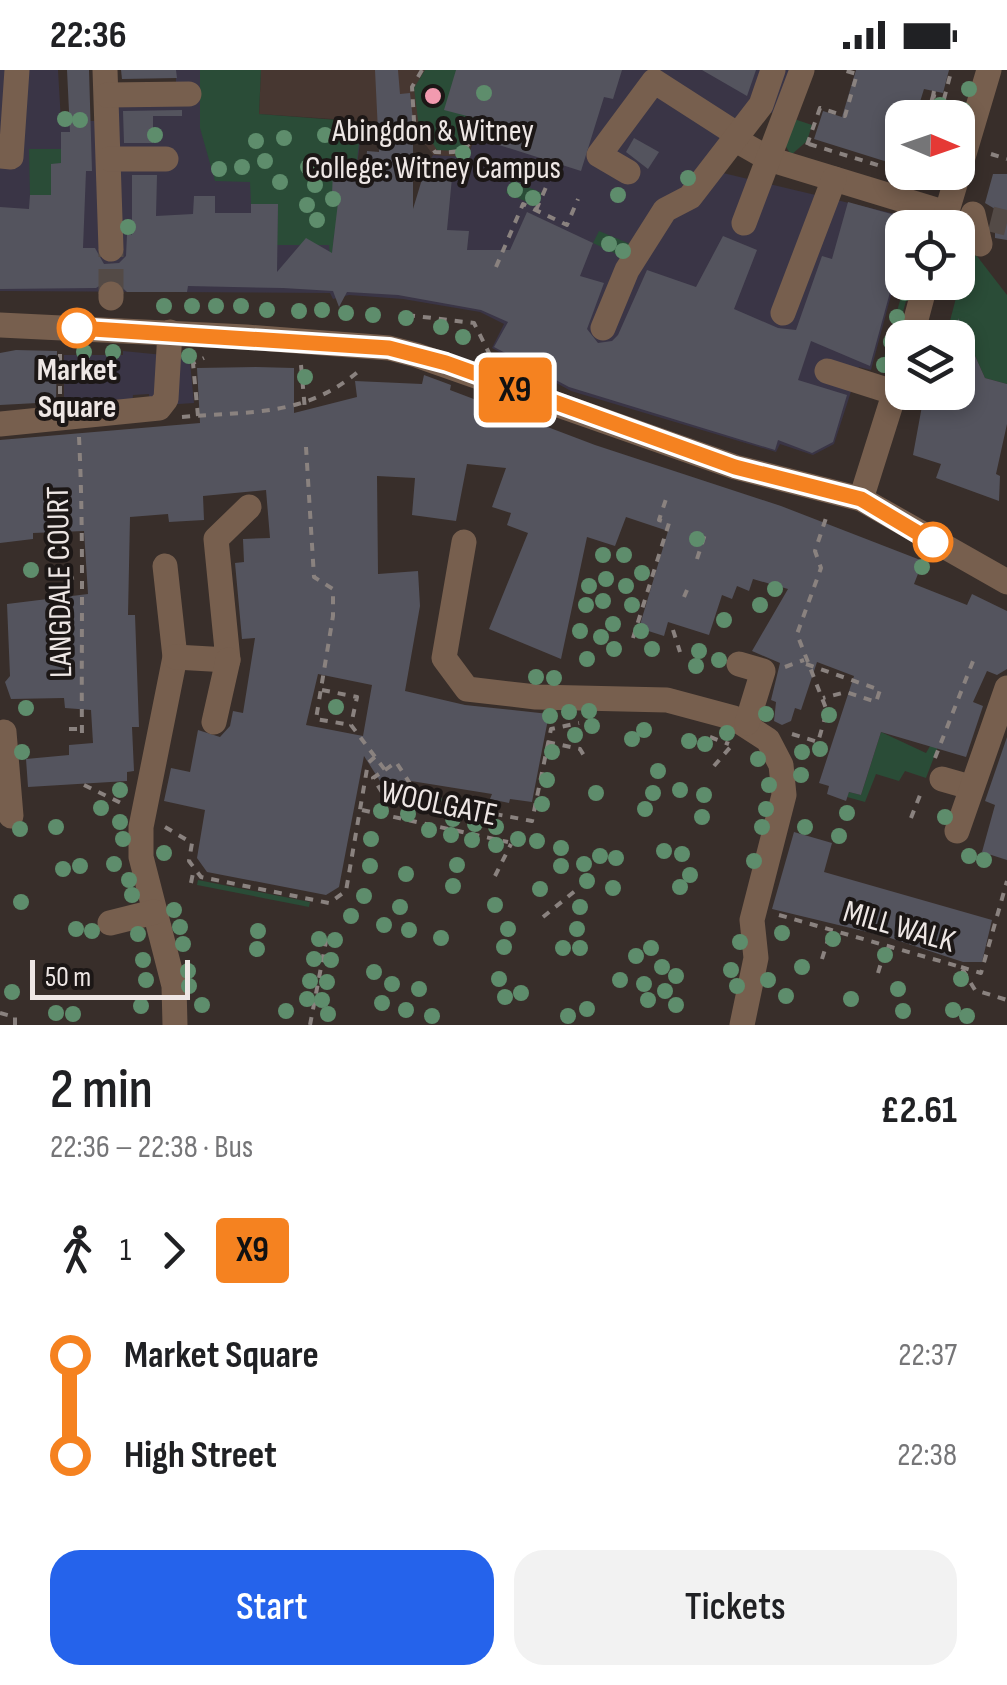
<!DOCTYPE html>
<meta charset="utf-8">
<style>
:root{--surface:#fff;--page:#f2f2f2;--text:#202124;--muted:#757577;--accent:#2563eb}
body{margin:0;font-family:"Sofia Sans Condensed",sans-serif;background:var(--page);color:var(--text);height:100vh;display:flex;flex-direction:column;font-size:38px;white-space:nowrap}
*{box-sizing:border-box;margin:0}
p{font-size:32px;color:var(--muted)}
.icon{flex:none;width:55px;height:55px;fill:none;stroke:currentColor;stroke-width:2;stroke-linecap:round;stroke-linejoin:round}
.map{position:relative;height:955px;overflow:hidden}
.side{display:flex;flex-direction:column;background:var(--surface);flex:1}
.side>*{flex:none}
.badge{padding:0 20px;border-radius:8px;font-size:35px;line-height:65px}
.needle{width:65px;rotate:92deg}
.buttons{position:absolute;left:885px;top:30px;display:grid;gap:20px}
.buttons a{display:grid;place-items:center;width:90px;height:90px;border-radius:20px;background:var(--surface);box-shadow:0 5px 15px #0003;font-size:50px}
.scale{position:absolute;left:30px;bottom:25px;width:160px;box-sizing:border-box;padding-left:10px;border:5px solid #eee7e5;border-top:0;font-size:28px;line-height:35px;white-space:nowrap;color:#eee7e5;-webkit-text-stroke:8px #1c1716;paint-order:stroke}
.map>.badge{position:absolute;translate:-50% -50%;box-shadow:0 0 0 5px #fff}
.legs{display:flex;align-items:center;gap:15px;height:110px;padding:0 50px;font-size:32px}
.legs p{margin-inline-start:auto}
.summary{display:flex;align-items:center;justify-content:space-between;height:170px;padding:0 50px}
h1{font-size:55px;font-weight:600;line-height:75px}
.primary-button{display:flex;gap:20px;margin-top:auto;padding:20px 50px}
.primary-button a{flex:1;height:115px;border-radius:30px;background:var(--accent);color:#fff;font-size:40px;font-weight:600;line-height:115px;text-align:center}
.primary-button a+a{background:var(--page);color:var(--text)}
ul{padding:0 50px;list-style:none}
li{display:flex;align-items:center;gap:35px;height:100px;font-size:38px}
li i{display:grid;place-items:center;width:15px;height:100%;margin:0 12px;background:currentColor}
li i::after{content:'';width:25px;height:25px;margin:-12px;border:8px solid;border-radius:50%;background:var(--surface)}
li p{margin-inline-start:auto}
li:first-child i{background:linear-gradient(#0000 50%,currentColor 0)}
li:last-child i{background:linear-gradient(currentColor 50%,#0000 0)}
.status{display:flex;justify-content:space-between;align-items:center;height:70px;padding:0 50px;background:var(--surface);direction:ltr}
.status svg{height:28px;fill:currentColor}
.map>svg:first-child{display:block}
.commercial{fill:#3a3546}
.built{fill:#473731}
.green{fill:#2a4c37}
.building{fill:#54545e;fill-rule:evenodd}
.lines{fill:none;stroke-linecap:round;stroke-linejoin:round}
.minor-tunnel{stroke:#534a46;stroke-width:25;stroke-dasharray:25 12;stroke-linecap:butt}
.path{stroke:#8a827f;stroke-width:4;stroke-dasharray:8 8;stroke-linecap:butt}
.minor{stroke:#775f4e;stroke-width:25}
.tree{fill:#5e8d6c}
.line-1-casing{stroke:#fff;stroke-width:22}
.line-1{stroke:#f58220;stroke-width:15}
.poi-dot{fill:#f29aaf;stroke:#1c1716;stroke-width:4}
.stop-1-dot{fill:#fff;stroke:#f58220;stroke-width:5}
.labels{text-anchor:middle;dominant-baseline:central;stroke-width:8;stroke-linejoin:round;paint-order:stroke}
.poi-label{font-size:32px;fill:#eee7e5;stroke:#1c1716}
.stop-label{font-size:32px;font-weight:bold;fill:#eee7e5;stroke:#1c1716}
.street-label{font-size:32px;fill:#eee7e5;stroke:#1c1716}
</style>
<div class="status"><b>22:36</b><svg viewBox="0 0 49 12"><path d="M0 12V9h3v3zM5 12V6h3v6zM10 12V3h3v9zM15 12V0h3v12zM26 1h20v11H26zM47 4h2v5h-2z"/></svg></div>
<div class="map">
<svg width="1007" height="955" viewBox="0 0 1007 955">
<rect width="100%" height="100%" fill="#382e2a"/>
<g class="commercial">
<polygon points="0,0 58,0 61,51 112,51 113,29 176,28 176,0 254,0 253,44 360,73 351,142 410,179 427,96 433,85 468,86 500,0 793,0 776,46 752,29 723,103 912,148 909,157 902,158 902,184 871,300 859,297 834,374 813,385 780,374 776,382 571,321 492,278 504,254 480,242 403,229 349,225 333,229 330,223 0,221"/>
<polygon points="123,281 184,287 185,292 190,292 194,333 150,336 149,324 133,325 132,337 77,341 77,331 64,331 64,285 123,285"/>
</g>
<polygon class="built" points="261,0 500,0 467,87 433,85 423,71 379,70 377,52 259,44"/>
<g class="green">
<polygon points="200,0 261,0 259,44 377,53 379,74 359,73 351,143 334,165 331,198 329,175 277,175 278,135 251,134 250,112 215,111 200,58"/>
<polygon points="425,0 500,0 477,63 456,81 437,80 428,66 420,66 414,18"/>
<polygon points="791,48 812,55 807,71 791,85 785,75"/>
<polygon points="29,79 61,79 61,93 51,95 51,125 30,125"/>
<polygon points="512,110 542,123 536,136 506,123"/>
<polygon points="599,161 635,176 627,189 593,173"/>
<polygon points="973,181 1007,225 1007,314 985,308 966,265 946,266 967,186"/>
<polygon points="905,213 911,213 886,303 880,301"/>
<polygon points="953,637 926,708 905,701 899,711 876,704 865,732 847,727 849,722 861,725 881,662 926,683"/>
<polygon points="198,810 310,832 309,837 197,815"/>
</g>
<g class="building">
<polygon points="67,0 89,0 92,101 86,101 83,178 95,178 104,194 119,193 126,186 127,165 132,165 132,105 157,105 156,146 193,144 194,126 215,126 215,143 251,143 251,134 278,134 277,202 306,168 332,183 339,124 332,124 333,101 365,103 367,81 379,82 375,0 398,0 400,24 410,23 413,50 413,139 426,96 453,97 447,160 469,161 467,180 510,180 527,142 593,173 580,206 604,213 587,259 598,273 612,271 618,265 647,200 696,217 723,166 757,180 734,239 778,258 796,260 822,186 832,189 848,132 902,147 902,178 870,296 811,271 798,310 847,325 833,372 812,383 778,370 775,380 569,317 494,277 508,252 481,240 398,225 347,222 339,237 333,221 283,218 188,216 187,222 127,222 112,208 96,218 0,219 0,137 29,139 30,125 51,125 51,94 61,93 61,62 70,62"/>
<polygon points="121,0 176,0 177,8 122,9"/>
<polygon points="456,0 622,0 613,29 604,27 581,101 480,69 486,51 444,40"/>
<polygon points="702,0 756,0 747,26"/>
<polygon points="856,0 949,0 943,23 924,19 915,48 902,48 897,95 814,69 823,41 842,47"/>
<polygon points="182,40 182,46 153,46 153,73 124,73 123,41"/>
<polygon points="634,68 659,82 648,99 626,82"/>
<polygon points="993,104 1007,104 1007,170 995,168 995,139 985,133"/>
<polygon points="958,248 985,308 1007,314 1007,354 996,404 1000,406 999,431 936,408 941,394 913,385 924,325 958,336"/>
<polygon points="16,280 57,281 56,332 0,335 0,283"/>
<path d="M256,297L294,298V343L357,327L355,311L422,314L424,305L451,315L450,320L595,375L781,436L923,491L914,514L967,535L972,524L1007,541V599L997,605L987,601L973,632L983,636L966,687L881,662L861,725L849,722L846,731L827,724L829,716L819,713L854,606L817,592L801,640L795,638L791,651L782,655L774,651L776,632L771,630L780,593L752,581L788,519L753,509L749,521L737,516L732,529L722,525L709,565L668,552L664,566L639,558L668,461L626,447L615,476L587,467L561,589L489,559L528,463L507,455L511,443L492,437L506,398L467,394L456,451L412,445L415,408L377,406L378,504L418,501L420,536L405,621L465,635L549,644L532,732L510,729L509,733L490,729L492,724L411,711L389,725L364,686L339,817L326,825L207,802L197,788L205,740L164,731L171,698L190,702L198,660L220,667L230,656L233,641L243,643L255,568L242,569L235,493L244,492L243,469L270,468L266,420L203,426L204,450L169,452L168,444L130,447L128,545H135L139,657H132L134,701L127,702V711L28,717L26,689L69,685V675L93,673L91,640L65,638L64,628L11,629L5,612L10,606L7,534L88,524L84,461L33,463V469L0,473V370L200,353L197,298ZM318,604L372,615L363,666L306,655Z"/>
<polygon points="1007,667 1007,790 982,782 995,735 985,731"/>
<polygon points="794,762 832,773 824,802 992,850 982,892 963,892 884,866 772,839"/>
</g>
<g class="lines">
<g class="minor-tunnel">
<polyline points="991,149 1007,153"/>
<polyline points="111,224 111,179"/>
</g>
<g class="path">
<path d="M422,0L412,17L415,68L427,69L435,82C456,83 467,83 475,63"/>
<polyline points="934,21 933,26 944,29 951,2"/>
<polyline points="916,43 931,48"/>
<polyline points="927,47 933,26"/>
<polyline points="809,74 897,101 902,85"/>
<polyline points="807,75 820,38 845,46 857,4 843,0"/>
<polyline points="991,84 1007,89"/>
<polyline points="536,140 547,115"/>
<polyline points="496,197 523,134 567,155 578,129"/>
<polyline points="407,245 474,253 490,285"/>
<polyline points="301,295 305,340"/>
<polyline points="60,324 60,279"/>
<polyline points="198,346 193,293 204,288"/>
<path d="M182,347C251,341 306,347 360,300"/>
<path d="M79,367C84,467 81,566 82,666"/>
<polyline points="306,377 314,507 333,519 333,546 316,649 351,655"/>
<polyline points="697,489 706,461"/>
<polyline points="66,509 79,507"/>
<polyline points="684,527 687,520"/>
<polyline points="673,560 680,582"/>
<polyline points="633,568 669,453 659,450 666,429"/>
<polyline points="806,594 880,620 876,632 846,622 823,628"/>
<polyline points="785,597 804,590"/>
<polyline points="322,620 357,627 351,655 385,700 373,708 387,730 395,725 532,751 551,659 579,653"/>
<polyline points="69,659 82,659"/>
<polyline points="792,664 818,672 827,641 797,564 821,498 815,481 826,448"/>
<polyline points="710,667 729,674"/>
<polyline points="547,672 580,679 586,689"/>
<polyline points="935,688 975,586"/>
<polyline points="714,696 733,674"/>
<polyline points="385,700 396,692 411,715 398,723"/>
<polyline points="84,715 125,735"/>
<polyline points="362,740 508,772"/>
<polyline points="911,748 922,720"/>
<polyline points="165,757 192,773 189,791 201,807 329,833 346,821 368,693 375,687"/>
<polyline points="495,806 511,774"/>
<polyline points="191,813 194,798"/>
<polyline points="779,845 961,897 975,920 1007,930"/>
<polyline points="543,847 575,821"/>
<polyline points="822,889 831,860"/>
<polyline points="961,897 981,903 1007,811"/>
<polyline points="878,903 886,876"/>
<polyline points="0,943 15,947 15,955"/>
<polyline points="310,955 327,866"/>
</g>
<g class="minor">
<polyline points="105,0 111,179"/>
<polyline points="107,25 189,24"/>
<polyline points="734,69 769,89 946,143"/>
<polyline points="0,86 11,87 17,0"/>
<polyline points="110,89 166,89"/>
<polyline points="628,102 599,85 654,11 738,65"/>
<polyline points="973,144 980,174"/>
<polyline points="744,153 802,0"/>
<polyline points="942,158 989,0"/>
<polyline points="111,224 111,228"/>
<polyline points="783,243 834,109"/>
<polyline points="0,255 246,267 389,278 416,285 735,397 861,429 1007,512"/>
<polyline points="603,258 627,200 665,140 690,127 761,35 773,0"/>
<polyline points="911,268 926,212"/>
<polyline points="827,301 896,323"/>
<polyline points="0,354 159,338 166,329 170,262"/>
<polyline points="861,429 902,299"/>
<polyline points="464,472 444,588 467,619 536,627 667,630 734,648 768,670 781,695 784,725 752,850 756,888 742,955"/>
<polyline points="165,496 175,587 141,757 141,787 174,916 175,955"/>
<polyline points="175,587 228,590 216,469 249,437"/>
<polyline points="739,594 763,601 747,653"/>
<polyline points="214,652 228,590"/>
<polyline points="4,662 11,746"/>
<polyline points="942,709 970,717"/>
<polyline points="957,761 1007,618"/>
<polyline points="110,853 154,842"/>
</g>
</g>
<g class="tree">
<circle cx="969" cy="19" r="8"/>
<circle cx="484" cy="23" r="8"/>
<circle cx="940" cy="35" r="8"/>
<circle cx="963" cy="40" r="8"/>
<circle cx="65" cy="49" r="8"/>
<circle cx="80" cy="50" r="8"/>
<circle cx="367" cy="62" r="8"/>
<circle cx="155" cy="65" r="8"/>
<circle cx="325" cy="65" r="8"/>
<circle cx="284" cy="68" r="8"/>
<circle cx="256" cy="71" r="8"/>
<circle cx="463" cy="83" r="8"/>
<circle cx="265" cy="91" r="8"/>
<circle cx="242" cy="97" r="8"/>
<circle cx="308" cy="97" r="8"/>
<circle cx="219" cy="99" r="8"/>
<circle cx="688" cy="108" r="8"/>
<circle cx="280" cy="112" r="8"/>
<circle cx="315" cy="115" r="8"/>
<circle cx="515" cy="120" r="8"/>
<circle cx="618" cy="125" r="8"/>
<circle cx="533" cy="128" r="8"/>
<circle cx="333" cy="129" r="8"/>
<circle cx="307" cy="135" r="8"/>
<circle cx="317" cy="150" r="8"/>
<circle cx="128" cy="157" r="8"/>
<circle cx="609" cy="174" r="8"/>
<circle cx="623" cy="181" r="8"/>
<circle cx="905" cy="223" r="8"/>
<circle cx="164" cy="236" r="8"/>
<circle cx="192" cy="236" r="8"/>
<circle cx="216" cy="236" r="8"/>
<circle cx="241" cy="236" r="8"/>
<circle cx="267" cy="240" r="8"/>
<circle cx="322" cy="240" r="8"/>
<circle cx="299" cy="241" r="8"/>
<circle cx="346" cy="243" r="8"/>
<circle cx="373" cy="245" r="8"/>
<circle cx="897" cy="247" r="8"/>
<circle cx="406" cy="248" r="8"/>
<circle cx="441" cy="257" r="8"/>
<circle cx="463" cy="267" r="8"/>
<circle cx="891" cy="272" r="8"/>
<circle cx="84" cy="282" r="8"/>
<circle cx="113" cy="282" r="8"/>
<circle cx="189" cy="286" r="8"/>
<circle cx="884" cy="295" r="8"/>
<circle cx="305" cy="307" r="8"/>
<circle cx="697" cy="469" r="8"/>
<circle cx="603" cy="485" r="8"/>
<circle cx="624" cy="485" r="8"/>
<circle cx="922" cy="497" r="8"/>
<circle cx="31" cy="500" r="8"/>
<circle cx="642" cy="503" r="8"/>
<circle cx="606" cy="509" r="8"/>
<circle cx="589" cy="516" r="8"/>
<circle cx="626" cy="516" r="8"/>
<circle cx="775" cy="519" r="8"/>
<circle cx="603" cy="531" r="8"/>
<circle cx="586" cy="535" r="8"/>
<circle cx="632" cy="535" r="8"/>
<circle cx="760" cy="535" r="8"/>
<circle cx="724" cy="550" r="8"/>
<circle cx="613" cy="554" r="8"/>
<circle cx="580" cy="561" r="8"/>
<circle cx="641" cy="561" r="8"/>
<circle cx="601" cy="567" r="8"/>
<circle cx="614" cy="579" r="8"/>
<circle cx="652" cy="579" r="8"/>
<circle cx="699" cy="581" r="8"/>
<circle cx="587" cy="589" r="8"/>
<circle cx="719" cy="590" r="8"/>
<circle cx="696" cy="596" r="8"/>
<circle cx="536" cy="607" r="8"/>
<circle cx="554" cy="608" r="8"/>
<circle cx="336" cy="637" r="8"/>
<circle cx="26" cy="638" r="8"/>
<circle cx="589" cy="641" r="8"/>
<circle cx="569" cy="642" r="8"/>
<circle cx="766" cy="644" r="8"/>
<circle cx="829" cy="645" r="8"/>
<circle cx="550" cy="646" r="8"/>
<circle cx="592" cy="656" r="8"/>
<circle cx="644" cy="660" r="8"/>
<circle cx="727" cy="663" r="8"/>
<circle cx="575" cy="665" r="8"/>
<circle cx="632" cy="669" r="8"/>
<circle cx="689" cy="671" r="8"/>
<circle cx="705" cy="674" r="8"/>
<circle cx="820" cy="679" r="8"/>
<circle cx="22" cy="682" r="8"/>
<circle cx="552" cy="682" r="8"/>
<circle cx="802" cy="682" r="8"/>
<circle cx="758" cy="689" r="8"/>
<circle cx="658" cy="701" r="8"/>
<circle cx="801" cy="705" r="8"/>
<circle cx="547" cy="710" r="8"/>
<circle cx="769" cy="715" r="8"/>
<circle cx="120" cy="720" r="8"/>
<circle cx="680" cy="720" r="8"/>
<circle cx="596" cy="723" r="8"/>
<circle cx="653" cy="723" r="8"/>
<circle cx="704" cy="725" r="8"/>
<circle cx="434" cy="728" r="8"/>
<circle cx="455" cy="733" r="8"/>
<circle cx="542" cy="734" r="8"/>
<circle cx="477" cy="737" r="8"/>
<circle cx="101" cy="738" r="8"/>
<circle cx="645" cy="739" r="8"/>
<circle cx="766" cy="739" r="8"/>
<circle cx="381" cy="741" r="8"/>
<circle cx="847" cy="743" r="8"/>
<circle cx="408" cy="744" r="8"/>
<circle cx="702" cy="747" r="8"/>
<circle cx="945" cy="747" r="8"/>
<circle cx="453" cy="749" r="8"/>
<circle cx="120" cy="752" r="8"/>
<circle cx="475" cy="754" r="8"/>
<circle cx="56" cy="757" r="8"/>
<circle cx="496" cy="757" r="8"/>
<circle cx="762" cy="757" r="8"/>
<circle cx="805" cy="757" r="8"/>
<circle cx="20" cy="759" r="8"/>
<circle cx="429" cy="760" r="8"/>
<circle cx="451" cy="765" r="8"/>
<circle cx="839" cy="766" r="8"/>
<circle cx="123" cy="769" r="8"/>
<circle cx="371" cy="769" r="8"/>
<circle cx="518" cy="769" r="8"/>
<circle cx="472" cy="770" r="8"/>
<circle cx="537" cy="771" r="8"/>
<circle cx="496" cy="775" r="8"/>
<circle cx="561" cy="778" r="8"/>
<circle cx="664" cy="781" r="8"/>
<circle cx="164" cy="783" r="8"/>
<circle cx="682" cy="784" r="8"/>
<circle cx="600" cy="786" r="8"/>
<circle cx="969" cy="786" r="8"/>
<circle cx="616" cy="788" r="8"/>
<circle cx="984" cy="790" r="8"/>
<circle cx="754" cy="791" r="8"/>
<circle cx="114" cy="794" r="8"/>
<circle cx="584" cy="794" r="8"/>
<circle cx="457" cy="795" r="8"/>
<circle cx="80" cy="796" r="8"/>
<circle cx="370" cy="796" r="8"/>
<circle cx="561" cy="796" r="8"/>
<circle cx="63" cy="799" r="8"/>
<circle cx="406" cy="804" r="8"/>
<circle cx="690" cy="805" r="8"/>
<circle cx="129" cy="810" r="8"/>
<circle cx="587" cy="811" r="8"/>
<circle cx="453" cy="816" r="8"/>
<circle cx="680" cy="817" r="8"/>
<circle cx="613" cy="818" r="8"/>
<circle cx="540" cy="819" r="8"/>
<circle cx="132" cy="825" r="8"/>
<circle cx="364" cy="826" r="8"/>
<circle cx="21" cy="832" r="8"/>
<circle cx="495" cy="835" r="8"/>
<circle cx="400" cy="837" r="8"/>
<circle cx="580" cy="837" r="8"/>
<circle cx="174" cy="840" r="8"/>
<circle cx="351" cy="846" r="8"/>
<circle cx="384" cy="855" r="8"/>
<circle cx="180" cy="857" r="8"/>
<circle cx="76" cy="859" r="8"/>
<circle cx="508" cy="859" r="8"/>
<circle cx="577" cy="859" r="8"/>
<circle cx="409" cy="860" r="8"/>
<circle cx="92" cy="861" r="8"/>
<circle cx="258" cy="861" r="8"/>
<circle cx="782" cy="863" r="8"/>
<circle cx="138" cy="864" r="8"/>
<circle cx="441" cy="868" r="8"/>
<circle cx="319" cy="869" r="8"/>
<circle cx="833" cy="869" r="8"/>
<circle cx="335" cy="870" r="8"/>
<circle cx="740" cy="872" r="8"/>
<circle cx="183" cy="874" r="8"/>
<circle cx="504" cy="877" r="8"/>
<circle cx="563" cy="878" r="8"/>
<circle cx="580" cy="878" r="8"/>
<circle cx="651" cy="878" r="8"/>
<circle cx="257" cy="879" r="8"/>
<circle cx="885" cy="885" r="8"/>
<circle cx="636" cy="886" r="8"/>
<circle cx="314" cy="889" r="8"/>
<circle cx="143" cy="890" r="8"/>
<circle cx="331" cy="890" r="8"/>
<circle cx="662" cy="897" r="8"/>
<circle cx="802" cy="897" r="8"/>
<circle cx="731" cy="900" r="8"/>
<circle cx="188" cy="901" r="8"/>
<circle cx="374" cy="902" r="8"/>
<circle cx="55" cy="906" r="8"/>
<circle cx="676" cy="906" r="8"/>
<circle cx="499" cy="909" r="8"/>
<circle cx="961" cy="909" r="8"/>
<circle cx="146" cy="910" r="8"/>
<circle cx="620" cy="910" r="8"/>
<circle cx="768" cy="910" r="8"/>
<circle cx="310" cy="911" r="8"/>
<circle cx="327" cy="912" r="8"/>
<circle cx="392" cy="914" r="8"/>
<circle cx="644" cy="914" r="8"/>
<circle cx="189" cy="916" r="8"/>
<circle cx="737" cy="916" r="8"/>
<circle cx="419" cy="919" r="8"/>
<circle cx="898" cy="919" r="8"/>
<circle cx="665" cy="921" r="8"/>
<circle cx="12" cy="922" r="8"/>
<circle cx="521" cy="923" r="8"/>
<circle cx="786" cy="926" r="8"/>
<circle cx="505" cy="927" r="8"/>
<circle cx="307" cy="929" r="8"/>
<circle cx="851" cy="929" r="8"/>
<circle cx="322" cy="930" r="8"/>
<circle cx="648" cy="930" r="8"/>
<circle cx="382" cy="933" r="8"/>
<circle cx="202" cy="935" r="8"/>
<circle cx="676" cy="935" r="8"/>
<circle cx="141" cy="936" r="8"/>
<circle cx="587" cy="939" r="8"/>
<circle cx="406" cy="940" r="8"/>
<circle cx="953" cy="940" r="8"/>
<circle cx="286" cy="941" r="8"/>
<circle cx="903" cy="941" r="8"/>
<circle cx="56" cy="943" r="8"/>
<circle cx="73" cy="944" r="8"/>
<circle cx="328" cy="944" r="8"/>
<circle cx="432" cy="946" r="8"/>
<circle cx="568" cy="946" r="8"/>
<circle cx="967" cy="946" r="8"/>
</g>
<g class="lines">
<g class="line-1-casing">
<polyline id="line-1" points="77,258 389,278 446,293 735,397 861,429 933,472"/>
</g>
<use href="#line-1" class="line-1"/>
</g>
<circle class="poi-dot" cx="433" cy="26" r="10"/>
<g class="stop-1-dot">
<circle cx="77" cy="258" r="18"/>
<circle cx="933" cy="472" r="18"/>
</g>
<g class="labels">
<g class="poi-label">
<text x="433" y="61">Abingdon &amp; Witney<tspan x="433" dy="37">College: Witney Campus</tspan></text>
</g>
<g class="stop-label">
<text x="77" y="300">Market<tspan x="77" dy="37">Square</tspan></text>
</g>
<g class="street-label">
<text transform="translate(60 512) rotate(-91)">LANGDALE COURT</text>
<text transform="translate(439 734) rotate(12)">WOOLGATE</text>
<text transform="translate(899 857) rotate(16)">MILL WALK</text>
</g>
</g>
</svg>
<div class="buttons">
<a><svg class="needle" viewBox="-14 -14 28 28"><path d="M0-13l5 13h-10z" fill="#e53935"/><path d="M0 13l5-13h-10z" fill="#757577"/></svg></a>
<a><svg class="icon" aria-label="locate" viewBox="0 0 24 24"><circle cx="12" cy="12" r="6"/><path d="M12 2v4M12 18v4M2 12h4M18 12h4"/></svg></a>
<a><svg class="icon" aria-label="layers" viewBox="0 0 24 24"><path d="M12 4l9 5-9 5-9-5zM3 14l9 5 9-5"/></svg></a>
</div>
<div class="scale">50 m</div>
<b class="badge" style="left:515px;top:320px;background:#f58220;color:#111">X9</b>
</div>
<section class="side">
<div class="summary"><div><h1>2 min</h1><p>22:36 – 22:38 · Bus</p></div><b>£2.61</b></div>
<div class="legs"><svg class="icon" aria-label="walk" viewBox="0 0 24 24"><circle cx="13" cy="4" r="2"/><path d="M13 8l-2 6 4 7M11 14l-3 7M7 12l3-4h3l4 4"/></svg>1<svg class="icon" aria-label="forward" viewBox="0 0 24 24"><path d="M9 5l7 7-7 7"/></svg><b class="badge" style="background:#f58220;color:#111">X9</b></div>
<ul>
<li><i style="color:#f58220"></i><b>Market Square</b><p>22:37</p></li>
<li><i style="color:#f58220"></i><b>High Street</b><p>22:38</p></li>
</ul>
<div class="primary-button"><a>Start</a><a>Tickets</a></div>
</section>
